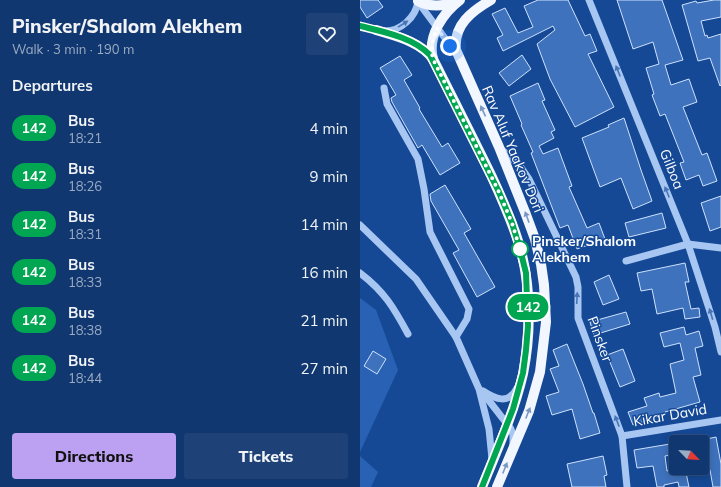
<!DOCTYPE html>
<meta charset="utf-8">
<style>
:root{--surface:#103770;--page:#1e4278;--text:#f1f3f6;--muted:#9cacc3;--line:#305183;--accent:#bca0f2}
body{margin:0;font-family:Mulish,sans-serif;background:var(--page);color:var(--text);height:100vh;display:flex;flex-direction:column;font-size:15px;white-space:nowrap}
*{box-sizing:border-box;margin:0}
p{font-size:13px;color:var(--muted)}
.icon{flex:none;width:22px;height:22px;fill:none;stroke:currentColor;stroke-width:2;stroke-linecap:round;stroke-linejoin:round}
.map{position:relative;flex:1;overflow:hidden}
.sheet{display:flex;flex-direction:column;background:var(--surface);width:360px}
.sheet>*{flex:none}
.badge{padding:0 8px;border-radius:13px;font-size:14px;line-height:26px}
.needle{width:26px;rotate:115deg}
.buttons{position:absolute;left:309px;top:435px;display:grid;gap:8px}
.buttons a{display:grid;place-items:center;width:40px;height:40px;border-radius:4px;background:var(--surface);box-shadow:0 2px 10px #0003,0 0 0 1px var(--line);font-size:20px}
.you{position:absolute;width:20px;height:20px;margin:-10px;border:3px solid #fff;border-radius:50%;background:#1a73e8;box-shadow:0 0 0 6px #1a73e833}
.map>.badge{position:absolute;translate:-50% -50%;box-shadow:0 0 0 2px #fff}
h2{padding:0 12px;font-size:15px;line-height:36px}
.round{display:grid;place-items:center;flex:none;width:42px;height:42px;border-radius:4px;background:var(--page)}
.head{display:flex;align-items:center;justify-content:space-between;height:68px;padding:0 12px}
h1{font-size:19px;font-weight:800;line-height:30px}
.cta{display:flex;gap:8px;margin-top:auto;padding:8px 12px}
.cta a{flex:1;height:46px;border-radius:4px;background:var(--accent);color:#111;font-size:16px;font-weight:800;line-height:46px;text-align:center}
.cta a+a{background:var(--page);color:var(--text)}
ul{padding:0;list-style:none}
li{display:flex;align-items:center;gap:12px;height:48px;padding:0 12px}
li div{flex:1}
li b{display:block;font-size:15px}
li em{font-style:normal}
li .badge{min-width:44px;font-weight:700;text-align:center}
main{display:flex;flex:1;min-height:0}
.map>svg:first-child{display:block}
.green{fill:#2962b4}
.building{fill:#3e72bd;stroke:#cee1fc}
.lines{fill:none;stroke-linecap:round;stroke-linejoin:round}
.minor{stroke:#a7c6f2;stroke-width:7}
.major{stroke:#f1f6ff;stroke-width:10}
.oneway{fill:#4875b6}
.oneway2{fill:#7897c5}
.line-casing{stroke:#fff;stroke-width:9}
.line{stroke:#00a651;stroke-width:6}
.walk{stroke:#fff;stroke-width:4;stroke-dasharray:0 7.2}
.stop-dot{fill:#fff;stroke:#00a651;stroke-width:2}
.labels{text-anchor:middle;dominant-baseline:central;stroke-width:3;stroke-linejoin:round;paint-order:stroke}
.street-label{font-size:14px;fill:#fff;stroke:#154996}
.stop-label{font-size:14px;font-weight:bold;fill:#fff;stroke:#154996;text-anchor:start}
</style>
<main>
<section class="sheet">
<div class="head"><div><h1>Pinsker/Shalom Alekhem</h1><p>Walk · 3 min · 190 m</p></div><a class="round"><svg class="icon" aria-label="heart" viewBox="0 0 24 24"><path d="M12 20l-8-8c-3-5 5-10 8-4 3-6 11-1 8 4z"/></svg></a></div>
<h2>Departures</h2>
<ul>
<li><span class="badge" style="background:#00a651;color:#fff">142</span><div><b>Bus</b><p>18:21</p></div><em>4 min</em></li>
<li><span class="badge" style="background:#00a651;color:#fff">142</span><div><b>Bus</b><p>18:26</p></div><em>9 min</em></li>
<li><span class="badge" style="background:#00a651;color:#fff">142</span><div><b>Bus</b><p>18:31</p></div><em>14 min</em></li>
<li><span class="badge" style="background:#00a651;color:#fff">142</span><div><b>Bus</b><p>18:33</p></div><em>16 min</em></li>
<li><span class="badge" style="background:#00a651;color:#fff">142</span><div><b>Bus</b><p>18:38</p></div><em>21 min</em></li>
<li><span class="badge" style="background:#00a651;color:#fff">142</span><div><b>Bus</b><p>18:44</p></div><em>27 min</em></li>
</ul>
<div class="cta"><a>Directions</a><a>Tickets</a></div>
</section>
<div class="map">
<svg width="361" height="487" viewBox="0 0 361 487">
<rect width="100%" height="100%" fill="#154996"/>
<g class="green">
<polygon points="0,298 16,310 38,370 0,452"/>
<polygon points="0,456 18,472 11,487 0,487"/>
</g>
<g class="building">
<polygon points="0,0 18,0 23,7 7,18 0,7"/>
<polygon points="178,0 208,0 225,36 230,34 237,51 228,54 254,107 215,127 190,79 177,44 195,30 193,26 143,51 137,38 143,35 132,14 145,8 158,33 173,27 164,6"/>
<polygon points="257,0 302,0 323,60 305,65 311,85 329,79 337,102 323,107 342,155 347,153 357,181 343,186 339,175 326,180 320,163 324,162 305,114 300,116 292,95 294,94 286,68 299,64 293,42 273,49"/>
<polygon points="354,0 361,0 361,17 341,21 345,36 347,35 348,38 361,34 361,85 360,86 350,58 338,61 322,5 336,1 337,3"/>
<polygon points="162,55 171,69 149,86 139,73"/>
<polygon points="40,56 52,75 44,80 60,108 59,109 82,147 88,143 100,163 80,175 62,145 58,148 32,102 31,98 36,95 20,68"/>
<polygon points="178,83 185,100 182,101 195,130 191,132 194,138 179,146 183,154 198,148 212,186 209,187 227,228 239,223 245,239 217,249 208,225 200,228 171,153 173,152 161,125 162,124 150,96"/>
<polygon points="264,118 281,170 292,201 273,209 261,178 240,187 222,138 249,127 248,125"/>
<polygon points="85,185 111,229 104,233 135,287 117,297 93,253 99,250 71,201 70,194"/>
<polygon points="361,196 361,227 350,231 341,203"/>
<polygon points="302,213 306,228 269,237 265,223"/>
<polygon points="325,263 329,282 325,282 331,309 339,308 340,317 325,319 323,308 297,314 292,289 281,291 277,273"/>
<polygon points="249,275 259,299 243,305 234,282"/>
<polygon points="266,312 270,324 234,335 230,322"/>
<polygon points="324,327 326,335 339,331 343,346 335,348 341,375 333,377 340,402 305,412 306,414 273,425 268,412 287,406 284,398 299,393 300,397 316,393 310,364 324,360 320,343 304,347 300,333"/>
<polygon points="207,344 223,384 233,413 234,413 240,433 220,439 212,409 192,415 186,396 199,392 190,369 199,366 193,350"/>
<polygon points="263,349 275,381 260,387 247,355"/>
<polygon points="13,351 26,359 17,374 4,366"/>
<polygon points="356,437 361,464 361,487 353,487 350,470 347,471 344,452 342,453 342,440"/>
<polygon points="316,443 316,454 305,456 307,471 325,468 329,487 319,487 318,482 304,485 304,487 297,487 293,466 277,468 274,450"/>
<polygon points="243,456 247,475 244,476 246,487 212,487 207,464"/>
</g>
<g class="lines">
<g class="minor">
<polyline points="229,0 328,244 355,327 361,352"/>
<polyline points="58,2 96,53"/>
<path d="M0,26C8,28 16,31 25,31C41,31 56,17 58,1"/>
<polyline points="24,88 27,104 58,159 64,189 70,232 109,309 107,319 96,337"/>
<polyline points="140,148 160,166 169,179 216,277 218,287 218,318 262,436 267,487"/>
<polyline points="0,225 56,279 96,337 119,389 129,429 132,459"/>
<polyline points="266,261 328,244 361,248"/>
<path d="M0,273C24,291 34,308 48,334"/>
<path d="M123,391C135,399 149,405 157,388"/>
<polyline points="123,393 151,429 153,435 153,445"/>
<polyline points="262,436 361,420"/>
</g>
<g class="major">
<path d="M100,0C83,13 67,36 73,59C92,97 112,136 131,175C142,199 154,225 161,251C171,289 171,334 163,374C154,413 137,450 122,487"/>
<path d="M131,0C112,11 93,25 96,50L139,147L165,212L175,239L181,264L184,285L186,322L180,372L169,411L137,487"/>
<path d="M58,1C69,7 84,6 97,2"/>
<path d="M16,30C35,36 60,41 73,59"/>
</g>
</g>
<defs><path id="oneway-solid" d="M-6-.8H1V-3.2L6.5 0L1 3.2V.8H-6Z"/></defs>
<g class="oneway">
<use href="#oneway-solid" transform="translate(43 24) rotate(-32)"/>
<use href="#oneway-solid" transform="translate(258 71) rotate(-112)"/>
<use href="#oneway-solid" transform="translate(307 192) rotate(-112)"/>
<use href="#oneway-solid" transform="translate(217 298) rotate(-87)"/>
<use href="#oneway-solid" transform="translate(351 314) rotate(-107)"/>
<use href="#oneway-solid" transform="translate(257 421) rotate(-111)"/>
</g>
<g class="oneway2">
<use href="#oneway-solid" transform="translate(123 111) rotate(-115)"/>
<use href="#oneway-solid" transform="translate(167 217) rotate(-110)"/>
<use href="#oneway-solid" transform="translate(168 413) rotate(-68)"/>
<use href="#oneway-solid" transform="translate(145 468) rotate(-68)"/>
</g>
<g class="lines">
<g class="line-casing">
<path id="line" d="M0,26C24,32 52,37 70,55L138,190L152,223L160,249L166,273L168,326L166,350L163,373L153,409L122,487"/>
</g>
<use href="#line" class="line"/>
<path class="walk" d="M90,46L77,28C73,39 70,47 73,59L138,190L152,223L160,249"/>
</g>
<circle class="stop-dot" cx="160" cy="249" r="8"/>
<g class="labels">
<g class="street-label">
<text transform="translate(153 149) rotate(67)">Rav Aluf Yaakov Dori</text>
<text transform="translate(312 169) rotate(68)">Gilboa</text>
<text transform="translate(240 339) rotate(70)">Pinsker</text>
<text transform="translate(310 415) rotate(-10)">Kikar David</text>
</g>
<g class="stop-label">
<text x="172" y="241">Pinsker/Shalom<tspan x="172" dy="16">Alekhem</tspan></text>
</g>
</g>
</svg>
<div class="buttons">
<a><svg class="needle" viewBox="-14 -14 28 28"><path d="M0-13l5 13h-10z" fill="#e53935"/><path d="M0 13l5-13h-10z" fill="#9cacc3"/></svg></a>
</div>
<div class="you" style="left:90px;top:46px"></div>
<b class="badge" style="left:168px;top:307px;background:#00a651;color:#fff">142</b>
</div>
</main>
